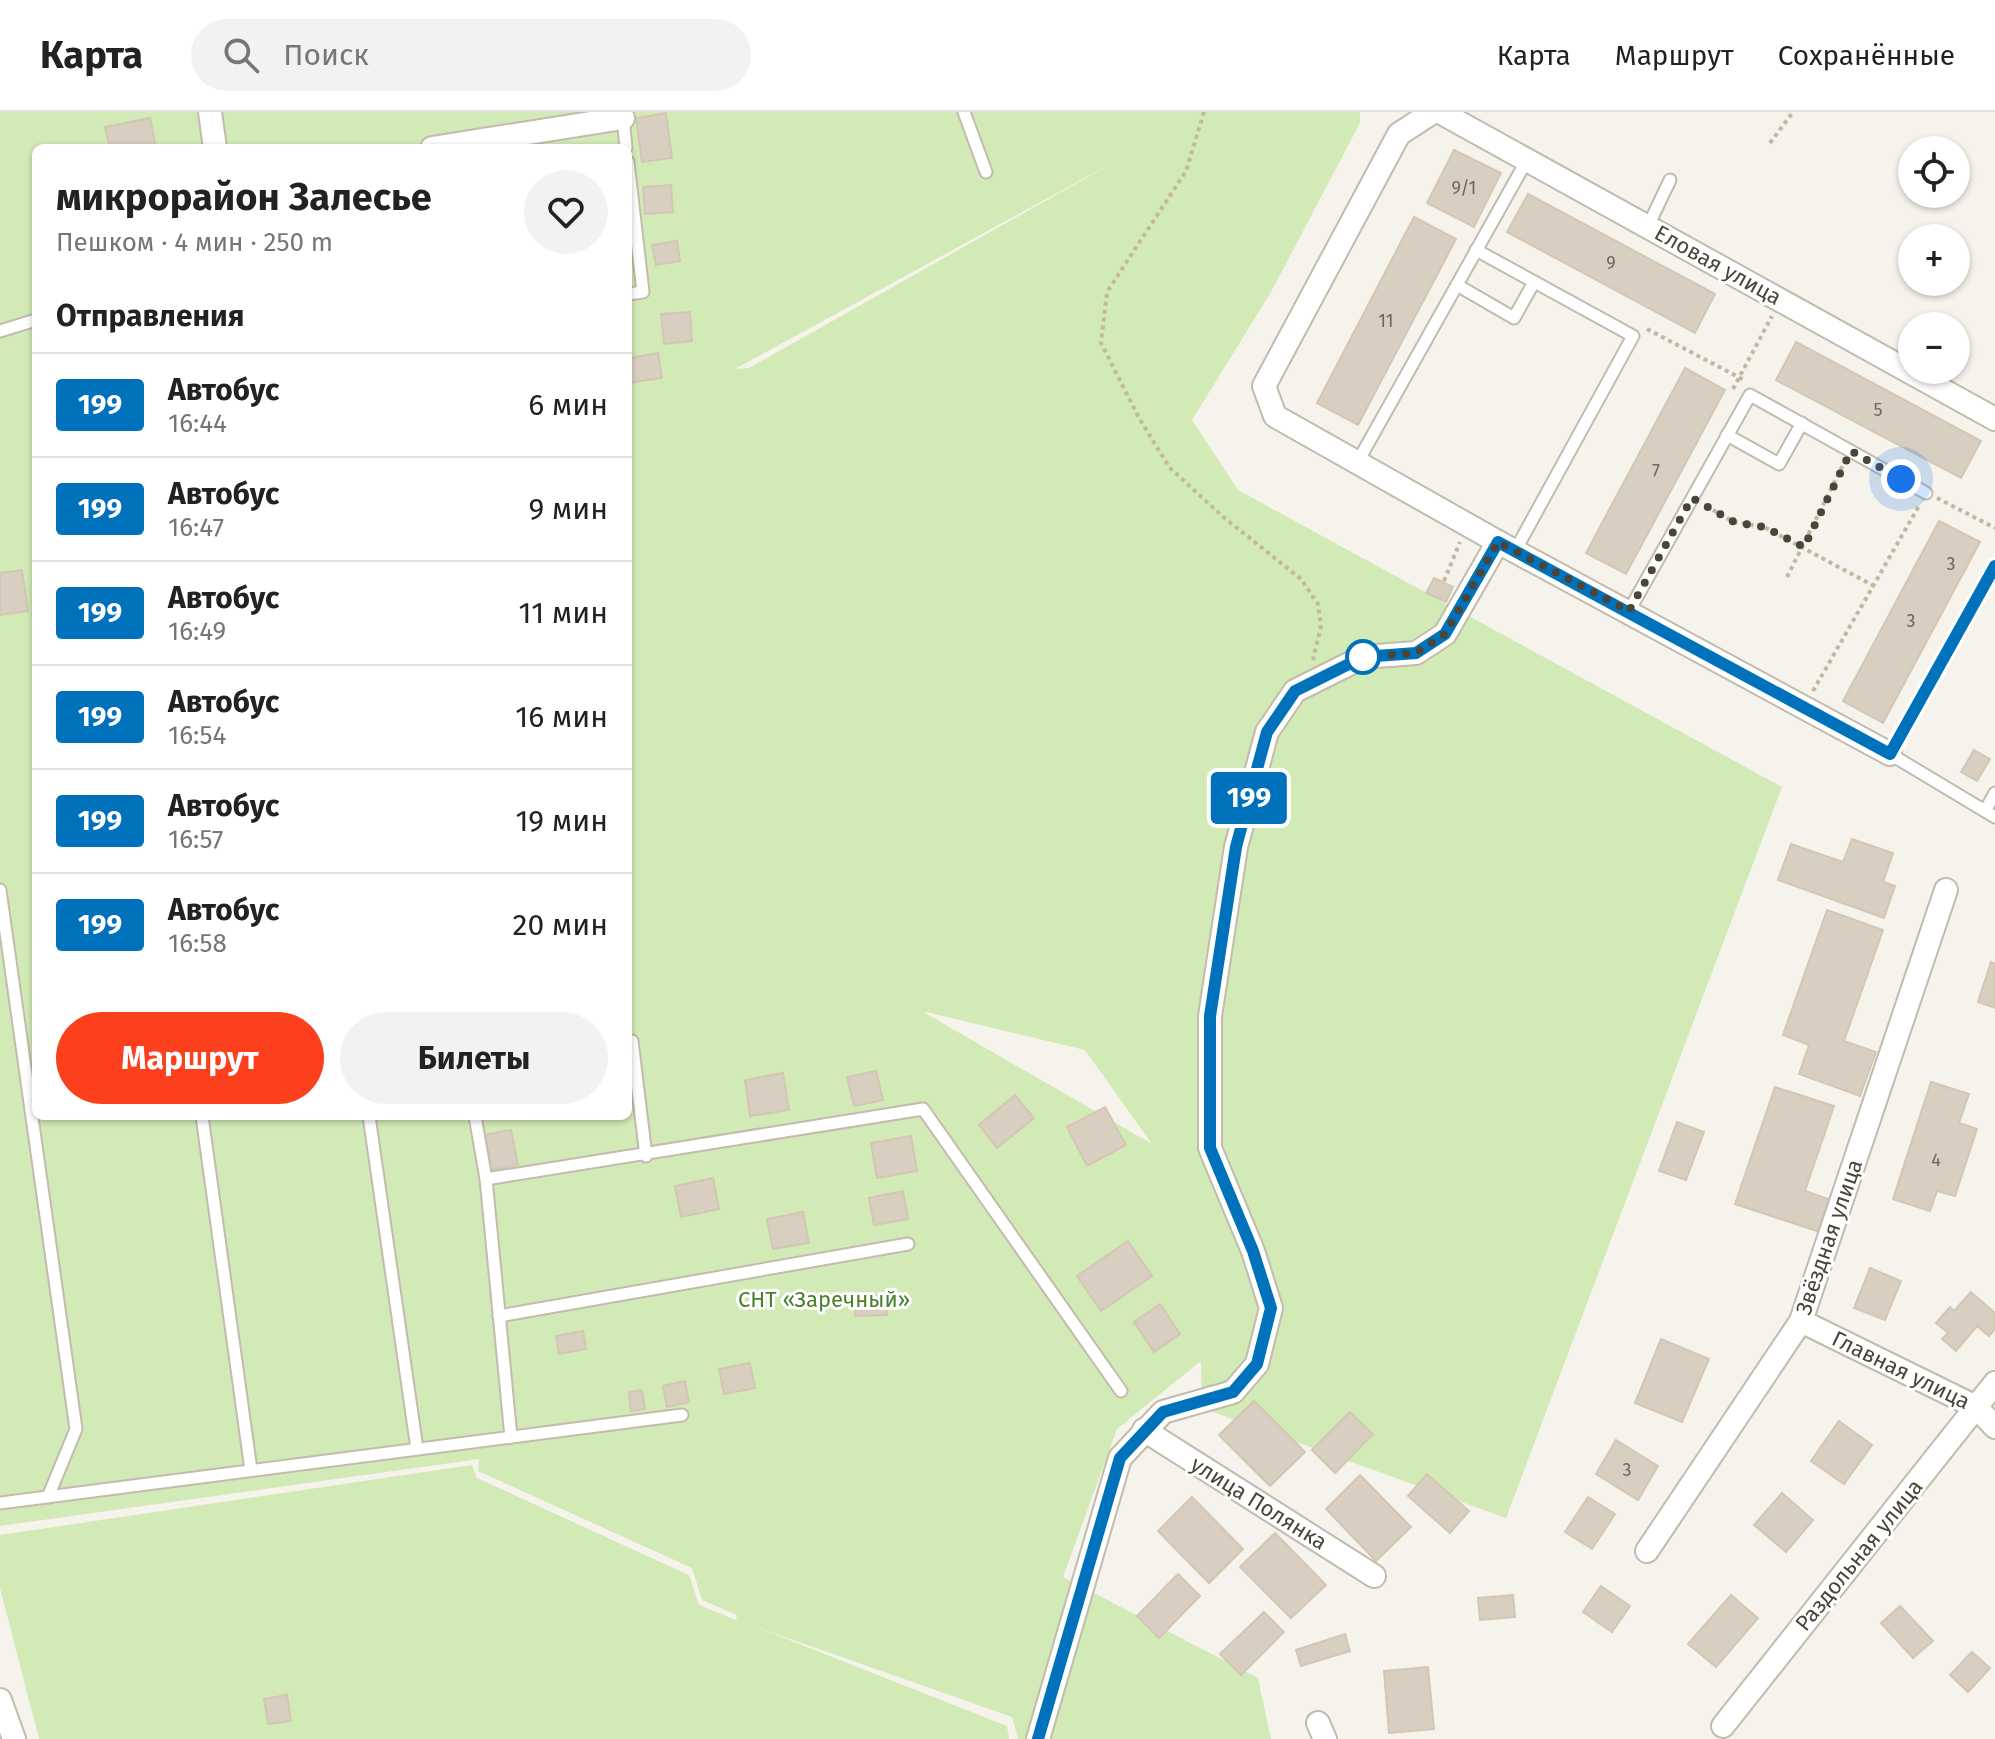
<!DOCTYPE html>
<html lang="ru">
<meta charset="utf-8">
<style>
:root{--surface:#fff;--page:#f2f2f2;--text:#222;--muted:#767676;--line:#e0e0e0;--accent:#fc3f1d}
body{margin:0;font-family:"Fira Sans",sans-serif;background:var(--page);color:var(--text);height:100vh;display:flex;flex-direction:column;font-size:30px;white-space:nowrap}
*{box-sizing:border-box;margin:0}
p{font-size:26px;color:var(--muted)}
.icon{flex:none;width:44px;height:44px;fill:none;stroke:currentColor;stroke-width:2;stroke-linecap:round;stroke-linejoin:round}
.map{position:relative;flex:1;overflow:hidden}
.sheet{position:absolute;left:32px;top:32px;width:600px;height:976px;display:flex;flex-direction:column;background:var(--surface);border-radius:12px;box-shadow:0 2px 6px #0004}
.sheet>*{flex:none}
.badge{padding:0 16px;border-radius:6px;font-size:28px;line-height:52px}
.buttons{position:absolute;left:1898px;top:24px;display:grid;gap:16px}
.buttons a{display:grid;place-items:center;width:72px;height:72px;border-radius:50%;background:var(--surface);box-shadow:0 2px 6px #0004;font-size:40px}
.you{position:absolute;width:40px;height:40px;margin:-20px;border:6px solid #fff;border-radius:50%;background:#1a73e8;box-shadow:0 0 0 12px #1a73e833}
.map>.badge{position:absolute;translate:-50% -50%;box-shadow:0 0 0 4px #fff}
h2{padding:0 24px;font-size:30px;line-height:72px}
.round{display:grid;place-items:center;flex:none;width:84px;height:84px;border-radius:42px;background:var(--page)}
.overview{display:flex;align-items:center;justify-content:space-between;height:136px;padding:0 24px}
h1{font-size:38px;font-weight:700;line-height:60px}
.primary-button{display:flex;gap:16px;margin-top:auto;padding:16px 24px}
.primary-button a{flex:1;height:92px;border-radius:48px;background:var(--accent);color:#fff;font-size:32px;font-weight:700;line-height:92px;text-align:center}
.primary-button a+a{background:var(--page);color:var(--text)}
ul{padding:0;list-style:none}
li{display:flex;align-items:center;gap:24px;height:104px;padding:0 24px;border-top:2px solid var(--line)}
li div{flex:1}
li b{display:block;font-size:30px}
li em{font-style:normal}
li .badge{min-width:88px;font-weight:700;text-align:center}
header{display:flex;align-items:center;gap:48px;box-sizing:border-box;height:112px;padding:0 40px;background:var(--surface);border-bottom:2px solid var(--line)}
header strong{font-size:38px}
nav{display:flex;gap:44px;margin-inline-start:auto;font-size:28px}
.search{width:560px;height:72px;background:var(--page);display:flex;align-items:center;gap:20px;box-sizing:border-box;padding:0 28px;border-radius:44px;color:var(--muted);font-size:30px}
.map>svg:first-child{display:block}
.green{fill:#d2eab5;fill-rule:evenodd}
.building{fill:#d8cfc1;stroke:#d3c7b4;stroke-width:2}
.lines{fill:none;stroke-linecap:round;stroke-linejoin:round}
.lane-casing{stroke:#c2bbae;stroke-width:15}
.street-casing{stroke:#c2bbae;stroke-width:26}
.path{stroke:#c4b79f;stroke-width:4;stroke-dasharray:4 4;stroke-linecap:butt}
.lane{stroke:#fff;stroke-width:11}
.street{stroke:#fff;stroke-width:22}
.line-casing{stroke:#fff;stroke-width:18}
.line{stroke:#0072bc;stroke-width:12}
.walk{stroke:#4b4439;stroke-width:8;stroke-dasharray:0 14.4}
.stop-dot{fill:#fff;stroke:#0072bc;stroke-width:4}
.labels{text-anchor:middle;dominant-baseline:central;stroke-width:6;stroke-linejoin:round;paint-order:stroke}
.number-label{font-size:18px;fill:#6e675b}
.street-label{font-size:22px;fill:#4b4439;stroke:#fff}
.park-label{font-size:22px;fill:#4a7f2a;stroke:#fff}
</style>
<header>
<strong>Карта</strong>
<div class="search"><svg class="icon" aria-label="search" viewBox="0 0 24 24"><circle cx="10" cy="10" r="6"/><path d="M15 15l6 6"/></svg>Поиск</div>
<nav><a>Карта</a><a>Маршрут</a><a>Сохранённые</a></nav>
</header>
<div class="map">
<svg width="1995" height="1627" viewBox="0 0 1995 1627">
<rect width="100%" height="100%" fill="#f6f3ec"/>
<path class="green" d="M0,0H1360V11L1271,180L1192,308L1238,378L1782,675L1506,1406L1202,1296L1201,1249L1117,1317L1063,1465L1258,1566L1271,1627H1018L1012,1605L751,1513L1007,1614L1009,1627H39L0,1476V1423L472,1353L477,1366L689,1463L699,1493L736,1508L737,1503L702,1488L692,1456L478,1359L479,1347L0,1414ZM36,36H628V1004H36ZM1102,57L749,256L735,257L1101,57ZM926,900L1085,938L1152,1032L925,901Z"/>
<g class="building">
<polygon points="666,1 672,46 642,50 636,6"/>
<polygon points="150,6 156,36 110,36 105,15"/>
<polygon points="1454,38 1501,61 1474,115 1427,91"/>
<polygon points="671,73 673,100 645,102 643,75"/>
<polygon points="1528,82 1715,182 1695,221 1507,120"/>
<polygon points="1414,105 1456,127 1358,313 1317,291"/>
<polygon points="677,129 680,149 656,153 652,133"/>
<polygon points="690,200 692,229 664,232 661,202"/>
<polygon points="1796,230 1981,329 1961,366 1776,268"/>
<polygon points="658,241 662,266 628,271 628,246"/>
<polygon points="1685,256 1725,278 1626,462 1586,441"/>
<polygon points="1939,409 1980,430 1883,611 1843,589"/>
<polygon points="22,458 28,499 0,503 0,461"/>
<polygon points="1434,466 1453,475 1446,490 1426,481"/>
<polygon points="1974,638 1990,647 1977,669 1961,660"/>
<polygon points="1852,727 1893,741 1883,770 1895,774 1884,806 1778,768 1791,732 1843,750"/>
<polygon points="1827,798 1883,818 1844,929 1876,940 1860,984 1799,962 1809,933 1783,923"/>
<polygon points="1991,850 1995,852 1995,896 1978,890"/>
<polygon points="876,959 883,988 854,994 847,965"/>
<polygon points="783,961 789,998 750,1004 745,968"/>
<polygon points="1931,970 1969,982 1959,1011 1977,1017 1955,1084 1937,1079 1930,1099 1893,1087"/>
<polygon points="1775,975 1834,994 1805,1079 1831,1088 1820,1120 1735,1092"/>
<polygon points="1015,983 1034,1006 997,1036 979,1013"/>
<polygon points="1105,995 1126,1033 1087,1054 1067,1015"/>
<polygon points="1677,1010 1704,1020 1686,1068 1659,1059"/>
<polygon points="511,1018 518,1053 490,1058 483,1023"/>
<polygon points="911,1024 917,1059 877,1066 871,1031"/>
<polygon points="713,1066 719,1097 681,1105 675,1074"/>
<polygon points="903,1079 908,1107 874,1113 869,1086"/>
<polygon points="803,1100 809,1131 773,1137 767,1107"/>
<polygon points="1128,1129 1152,1164 1101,1199 1077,1164"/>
<polygon points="1870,1156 1901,1169 1885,1208 1854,1196"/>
<polygon points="1971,1180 1995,1201 1995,1217 1989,1224 1977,1214 1956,1239 1942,1227 1948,1221 1936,1211 1950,1195 1954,1199"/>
<polygon points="886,1183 887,1203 855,1204 855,1184"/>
<polygon points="1160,1192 1180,1222 1154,1240 1134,1210"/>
<polygon points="583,1219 586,1237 559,1242 556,1224"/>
<polygon points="1661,1227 1709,1247 1682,1310 1635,1291"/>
<polygon points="750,1251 755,1276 724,1282 719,1257"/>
<polygon points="685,1269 689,1290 667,1295 663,1274"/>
<polygon points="642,1278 645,1297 631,1299 629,1280"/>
<polygon points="1254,1289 1305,1340 1270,1374 1219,1323"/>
<polygon points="1350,1300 1373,1322 1335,1361 1312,1338"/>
<polygon points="1839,1309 1872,1333 1844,1372 1811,1349"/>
<polygon points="1616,1328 1658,1354 1638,1388 1596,1362"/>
<polygon points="1427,1362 1469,1399 1450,1421 1408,1384"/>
<polygon points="1360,1363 1411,1415 1376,1449 1326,1397"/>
<polygon points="1782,1381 1813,1408 1786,1440 1754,1413"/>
<polygon points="1192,1385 1243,1437 1209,1471 1158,1419"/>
<polygon points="1588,1385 1615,1402 1592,1437 1565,1420"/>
<polygon points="1275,1421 1326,1473 1291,1506 1240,1455"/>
<polygon points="1178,1462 1200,1484 1159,1526 1137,1504"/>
<polygon points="1601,1474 1630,1494 1612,1520 1583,1500"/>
<polygon points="1513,1483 1515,1505 1480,1508 1478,1486"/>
<polygon points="1731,1483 1758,1506 1716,1555 1688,1532"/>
<polygon points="1900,1494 1933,1529 1913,1546 1881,1511"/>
<polygon points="1264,1500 1284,1520 1241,1563 1220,1542"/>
<polygon points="1345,1522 1350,1539 1301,1554 1296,1538"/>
<polygon points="1972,1540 1990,1556 1968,1580 1950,1563"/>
<polygon points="1428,1555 1434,1617 1389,1621 1384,1559"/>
<polygon points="287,1583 291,1609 268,1612 264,1587"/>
</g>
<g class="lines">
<g class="lane-casing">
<g id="lane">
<polyline points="964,0 986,60"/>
<polyline points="623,5 626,36"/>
<polyline points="628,50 643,180 628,182"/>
<polyline points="1648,114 1670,68"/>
<polyline points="1476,138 1633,224 1515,439"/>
<polyline points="1457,173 1514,206 1534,170"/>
<polyline points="0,219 36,208"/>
<polyline points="1727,323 1779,352 1802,311"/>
<polyline points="1357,351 1527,48"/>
<polyline points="1995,454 1890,642 1995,705"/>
<polyline points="1629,499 1750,283 1926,381"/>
<polyline points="1985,699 1995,681"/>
<polyline points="0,778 76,1317 48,1385"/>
<polyline points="632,929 646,1044"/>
<polyline points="202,1004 251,1358"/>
<polyline points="369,1004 417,1337"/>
<polyline points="475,1004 486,1067 511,1325"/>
<polyline points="486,1067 923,997 1121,1279"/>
<polyline points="499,1204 908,1132"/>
<polyline points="0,1391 682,1303"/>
</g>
</g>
<g class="street-casing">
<g id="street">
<polyline points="210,0 215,36"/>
<polyline points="1433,0 1399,22 1264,274 1275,304 1498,430 1890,642"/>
<polyline points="1440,0 1995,307"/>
<polyline points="432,36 623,6"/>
<polyline points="1801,1209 1976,1295 1995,1315"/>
<polyline points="1144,1318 1374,1464"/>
<polyline points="1647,1439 1801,1209 1946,778"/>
<polyline points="0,1588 14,1627"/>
<polyline points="1318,1611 1325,1627"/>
<polyline points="1723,1614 1995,1271"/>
<polyline points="1038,1627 1120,1346 1163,1300 1233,1280 1257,1252 1271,1196 1253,1139 1210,1036 1210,904 1236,735 1267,620 1295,579 1363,545 1416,541 1445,522 1498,430"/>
</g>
</g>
<g class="path">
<polyline points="1204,0 1186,59 1107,180 1101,231 1139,306 1169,355 1222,404 1301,467 1318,492 1321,514 1313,548"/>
<polyline points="1770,31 1793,0"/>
<polyline points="1647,217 1746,269"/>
<polyline points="1733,277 1772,204"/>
<polyline points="1937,386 1995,416"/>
<polyline points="1706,394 1734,410 1764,415 1876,475"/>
<polyline points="1787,465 1844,351"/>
<polyline points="1444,469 1460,430"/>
<polyline points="1813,579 1920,392"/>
</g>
<use href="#lane" class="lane"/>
<use href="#street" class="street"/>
</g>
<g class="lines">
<g class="line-casing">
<polyline id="line" points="1038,1627 1120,1346 1163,1300 1233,1280 1257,1252 1271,1196 1253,1139 1210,1036 1210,904 1236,735 1267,620 1295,579 1363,545 1416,541 1445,522 1498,430 1890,642 1995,454"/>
</g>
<use href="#line" class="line"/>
<polyline class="walk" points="1363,545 1416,541 1445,522 1498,430 1629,499 1692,386 1734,410 1764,415 1804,435 1851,339 1901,367"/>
</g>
<circle class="stop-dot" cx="1363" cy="545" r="16"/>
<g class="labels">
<g class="number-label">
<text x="1464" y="76">9/1</text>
<text x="1611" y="151">9</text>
<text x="1386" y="209">11</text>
<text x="1878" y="298">5</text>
<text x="1656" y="359">7</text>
<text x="1951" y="452">3</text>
<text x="1911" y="509">3</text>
<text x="1936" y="1048">4</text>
<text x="1627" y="1358">3</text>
</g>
<g class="street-label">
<text transform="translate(1718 153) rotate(29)">Еловая улица</text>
<text transform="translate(1829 1125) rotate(-71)">Звёздная улица</text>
<text transform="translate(1901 1258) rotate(26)">Главная улица</text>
<text transform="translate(1259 1391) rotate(32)">улица Полянка</text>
<text transform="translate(1859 1443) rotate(-51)">Раздольная улица</text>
</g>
<g class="park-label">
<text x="824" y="1187">СНТ «Заречный»</text>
</g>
</g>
</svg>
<div class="buttons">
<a><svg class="icon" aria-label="locate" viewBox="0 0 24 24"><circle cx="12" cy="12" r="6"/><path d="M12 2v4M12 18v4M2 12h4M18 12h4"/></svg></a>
<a>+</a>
<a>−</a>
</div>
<div class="you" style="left:1901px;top:367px"></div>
<b class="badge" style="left:1249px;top:686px;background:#0072bc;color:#fff">199</b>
<section class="sheet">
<div class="overview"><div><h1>микрорайон Залесье</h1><p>Пешком · 4 мин · 250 m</p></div><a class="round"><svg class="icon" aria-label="heart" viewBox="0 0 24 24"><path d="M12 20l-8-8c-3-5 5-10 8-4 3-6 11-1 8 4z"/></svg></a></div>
<h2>Отправления</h2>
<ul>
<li><span class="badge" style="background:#0072bc;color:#fff">199</span><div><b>Автобус</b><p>16:44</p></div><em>6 мин</em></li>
<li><span class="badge" style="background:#0072bc;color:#fff">199</span><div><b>Автобус</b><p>16:47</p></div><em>9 мин</em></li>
<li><span class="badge" style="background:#0072bc;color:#fff">199</span><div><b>Автобус</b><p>16:49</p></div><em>11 мин</em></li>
<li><span class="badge" style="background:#0072bc;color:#fff">199</span><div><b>Автобус</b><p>16:54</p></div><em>16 мин</em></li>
<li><span class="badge" style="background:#0072bc;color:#fff">199</span><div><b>Автобус</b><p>16:57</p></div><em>19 мин</em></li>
<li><span class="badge" style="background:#0072bc;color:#fff">199</span><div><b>Автобус</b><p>16:58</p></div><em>20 мин</em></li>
</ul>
<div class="primary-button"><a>Маршрут</a><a>Билеты</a></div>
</section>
</div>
